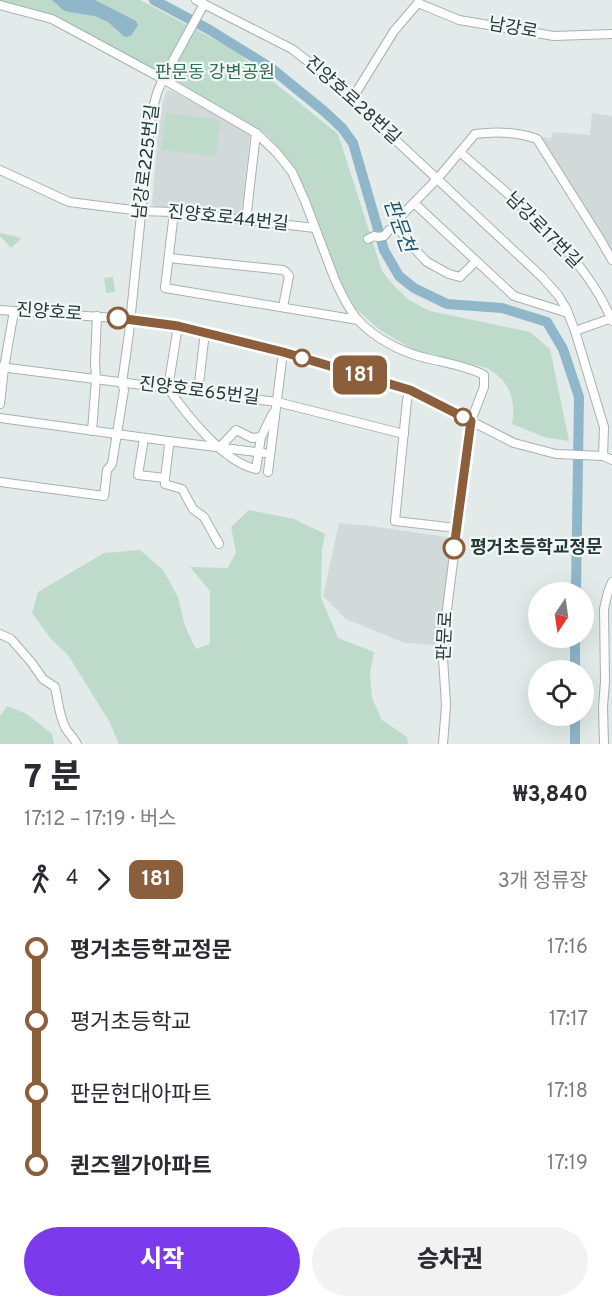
<!DOCTYPE html>
<html lang="ko">
<meta charset="utf-8">
<style>
:root{--surface:#fff;--page:#f2f2f3;--text:#2b2b33;--muted:#7c7c81;--accent:#7c3aed}
body{margin:0;font-family:Overpass,"Noto Sans KR",sans-serif;background:var(--page);color:var(--text);height:100vh;display:flex;flex-direction:column;font-size:22px;white-space:nowrap}
*{box-sizing:border-box;margin:0}
p{font-size:20px;color:var(--muted)}
.icon{flex:none;width:33px;height:33px;fill:none;stroke:currentColor;stroke-width:2;stroke-linecap:round;stroke-linejoin:round}
.map{position:relative;height:744px;overflow:hidden}
.side{display:flex;flex-direction:column;background:var(--surface);flex:1}
.side>*{flex:none}
.badge{padding:0 12px;border-radius:9px;font-size:21px;line-height:39px}
.needle{width:39px;rotate:193deg}
.fabs{position:absolute;left:528px;top:582px;display:grid;gap:12px}
.fabs a{display:grid;place-items:center;width:66px;height:66px;border-radius:50%;background:var(--surface);box-shadow:0 6px 24px #0002;font-size:30px}
.map>.badge{position:absolute;translate:-50% -50%;box-shadow:0 0 0 3px #fff}
.legs{display:flex;align-items:center;gap:9px;height:66px;padding:0 24px;font-size:20px}
.legs p{margin-inline-start:auto}
.overview{display:flex;align-items:center;justify-content:space-between;height:102px;padding:0 24px}
h1{font-size:33px;font-weight:800;line-height:45px}
.button{display:flex;gap:12px;margin-top:auto;padding:12px 24px}
.button a{flex:1;height:69px;border-radius:36px;background:var(--accent);color:#fff;font-size:24px;font-weight:800;line-height:69px;text-align:center}
.button a+a{background:var(--page);color:var(--text)}
ul{padding:0 24px;list-style:none}
li{display:flex;align-items:center;gap:21px;height:72px;font-size:22px}
li i{display:grid;place-items:center;width:9px;height:100%;margin:0 8px;background:currentColor}
li i::after{content:'';width:15px;height:15px;margin:-8px;border:4px solid;border-radius:50%;background:var(--surface)}
li p{margin-inline-start:auto}
li:first-child i{background:linear-gradient(#0000 50%,currentColor 0)}
li:last-child i{background:linear-gradient(currentColor 50%,#0000 0)}
.map>svg:first-child{display:block}
.built{fill:#d1dad8}
.green{fill:#bddaca}
.water{fill:#90b6ca}
.lines{fill:none;stroke-linecap:round;stroke-linejoin:round}
.river{stroke:#90b6ca;stroke-width:10}
.minor-casing{stroke:#a5b2b0;stroke-width:10}
.minor{stroke:#fff;stroke-width:8}
.line-1-casing{stroke:#fff;stroke-width:14}
.line-1{stroke:#8b5e3c;stroke-width:9}
.stop-1-dot{fill:#fff;stroke:#8b5e3c;stroke-width:3}
.labels{text-anchor:middle;dominant-baseline:central;stroke-width:4.5;stroke-linejoin:round;paint-order:stroke}
.street-label{font-size:18px;fill:#243a38;stroke:#f2f8f6}
.park-label{font-size:18px;fill:#326d54;stroke:#f2f8f6}
.stop-label{font-size:18px;font-weight:bold;fill:#243a38;stroke:#f2f8f6;text-anchor:start}
.water-label{font-size:20px;font-style:italic;fill:#245570;stroke:#f2f8f6}
</style>
<div class="map">
<svg width="612" height="744" viewBox="0 0 612 744">
<rect width="100%" height="100%" fill="#e2ebe9"/>
<g class="built">
<polygon points="170,90 247,131 250,135 242,212 237,215 154,206 152,203 160,113 166,92"/>
<polygon points="592,113 612,116 612,251 541,137 551,138 553,132 590,135"/>
<polygon points="339,523 371,526 447,537 451,541 440,630 436,645 405,643 346,619 323,596"/>
</g>
<g class="green">
<path d="M0,0H140L234,50L338,134L382,271L395,287L409,300L430,311L530,332L550,349L569,441L544,437L512,424C516,399 510,381 487,368L414,350L380,330L356,309L337,275L278,150L266,134L256,130L68,22L0,2Z"/>
<polygon points="166,113 220,120 216,156 161,150"/>
<polygon points="0,233 18,237 21,239 11,248 0,236"/>
<polygon points="113,277 115,292 106,293 104,278"/>
<polygon points="249,510 294,519 325,534 322,549 321,598 338,638 374,652 370,673 372,698 382,720 407,737 408,744 119,744 109,721 68,655 51,639 32,613 38,592 104,553 140,550 163,570 178,597 185,626 196,649 210,644 210,591 190,567 228,568 236,552 231,527"/>
<polygon points="7,706 27,714 52,734 54,744 0,744 0,716"/>
</g>
<polygon class="water" points="52,0 95,0 136,21 138,25 131,36 125,37 108,22 95,16 69,12 63,10"/>
<g class="lines">
<g class="river">
<polyline points="154,0 208,29 271,68 325,112 342,128 353,143 384,250 399,276 414,288 447,304 502,308 547,322 563,349 579,397 576,592"/>
<polyline points="575,638 575,670"/>
<polyline points="575,744 575,716"/>
</g>
<g class="minor-casing">
<g id="minor">
<polyline points="196,0 292,49 327,76 542,277 558,295 566,308 575,331 604,427 603,456"/>
<path d="M204,4L163,79L256,133L276,152L292,172L305,201L335,280C341,293 348,309 358,320C374,338 403,353 426,358C446,363 467,366 484,375V387L471,421L445,625L443,658L446,705L443,744"/>
<polyline points="0,5 52,19 163,79 157,93 151,116 129,333 122,383 124,390 112,464 107,470 104,496 0,482"/>
<polyline points="352,99 394,31 418,3 459,20 554,36 612,34"/>
<path d="M461,153C515,201 584,252 612,321"/>
<polyline points="0,170 69,202 141,211 174,212 315,228"/>
<polyline points="414,203 514,296 568,313"/>
<polyline points="174,212 165,288 358,320"/>
<polyline points="246,220 256,133"/>
<polyline points="368,239 374,236 378,237 384,236 389,230 398,227"/>
<polyline points="169,258 283,270 286,272 289,276 283,307"/>
<path d="M476,261L460,277L449,274L427,262L407,241L398,227L399,218L438,178L475,134C496,131 517,132 537,139L600,239L612,260"/>
<polyline points="0,310 130,319 178,326 205,332 283,352 410,390 514,443 556,454 603,456 612,460"/>
<path d="M178,326L168,388C186,414 224,463 256,469L261,437"/>
<polyline points="575,331 612,318"/>
<polyline points="0,367 277,402 404,434"/>
<polyline points="410,390 407,400 395,521 456,528"/>
<polyline points="198,392 205,332"/>
<polyline points="0,404 4,368 14,311"/>
<polyline points="0,418 168,441 169,446 165,478 165,484 182,489 193,509 204,517 219,544"/>
<polyline points="92,431 96,379 95,362 97,316"/>
<polyline points="144,438 138,475 165,478"/>
<polyline points="168,441 264,453"/>
<polyline points="220,447 236,430 252,438 261,437 273,413"/>
<polyline points="268,472 283,352"/>
<path d="M0,634L11,639L31,662L43,679L55,687C58,700 59,715 65,727C68,733 74,738 77,744"/>
<polyline points="604,744 603,707 605,681 604,609 608,592 612,582"/>
</g>
</g>
<use href="#minor" class="minor"/>
</g>
<g class="lines">
<g class="line-1-casing">
<polyline id="line-1" points="118,318 178,326 283,352 410,390 471,421 454,548"/>
</g>
<use href="#line-1" class="line-1"/>
</g>
<g class="stop-1-dot">
<circle cx="118" cy="318" r="10"/>
<circle cx="302" cy="358" r="8"/>
<circle cx="463" cy="417" r="8"/>
<circle cx="454" cy="548" r="10"/>
</g>
<g class="labels">
<g class="street-label">
<text transform="translate(513 29) rotate(10)">남강로</text>
<text transform="translate(352 101) rotate(42)">진양호로28번길</text>
<text transform="translate(147 162) rotate(-83)">남강로225번길</text>
<text transform="translate(228 219) rotate(6)">진양호로44번길</text>
<text transform="translate(543 231) rotate(45)">남강로17번길</text>
<text transform="translate(49 313) rotate(4)">진양호로</text>
<text transform="translate(199 392) rotate(7)">진양호로65번길</text>
<text transform="translate(446 636) rotate(-87)">판문로</text>
</g>
<g class="park-label">
<text x="215" y="73">판문동 강변공원</text>
</g>
<g class="stop-label">
<text x="470" y="548">평거초등학교정문</text>
</g>
<g class="water-label">
<text transform="translate(398 226) rotate(70)">판문천</text>
</g>
</g>
</svg>
<div class="fabs">
<a><svg class="needle" viewBox="-14 -14 28 28"><path d="M0-13l5 13h-10z" fill="#e53935"/><path d="M0 13l5-13h-10z" fill="#7c7c81"/></svg></a>
<a><svg class="icon" aria-label="locate" viewBox="0 0 24 24"><circle cx="12" cy="12" r="6"/><path d="M12 2v4M12 18v4M2 12h4M18 12h4"/></svg></a>
</div>
<b class="badge" style="left:360px;top:375px;background:#8b5e3c;color:#fff">181</b>
</div>
<section class="side">
<div class="overview"><div><h1>7 분</h1><p>17:12 – 17:19 · 버스</p></div><b>₩3,840</b></div>
<div class="legs"><svg class="icon" aria-label="walk" viewBox="0 0 24 24"><circle cx="13" cy="4" r="2"/><path d="M13 8l-2 6 4 7M11 14l-3 7M7 12l3-4h3l4 4"/></svg>4<svg class="icon" aria-label="forward" viewBox="0 0 24 24"><path d="M9 5l7 7-7 7"/></svg><b class="badge" style="background:#8b5e3c;color:#fff">181</b><p>3개 정류장</p></div>
<ul>
<li><i style="color:#8b5e3c"></i><b>평거초등학교정문</b><p>17:16</p></li>
<li><i style="color:#8b5e3c"></i><span>평거초등학교</span><p>17:17</p></li>
<li><i style="color:#8b5e3c"></i><span>판문현대아파트</span><p>17:18</p></li>
<li><i style="color:#8b5e3c"></i><b>퀸즈웰가아파트</b><p>17:19</p></li>
</ul>
<div class="button"><a>시작</a><a>승차권</a></div>
</section>
